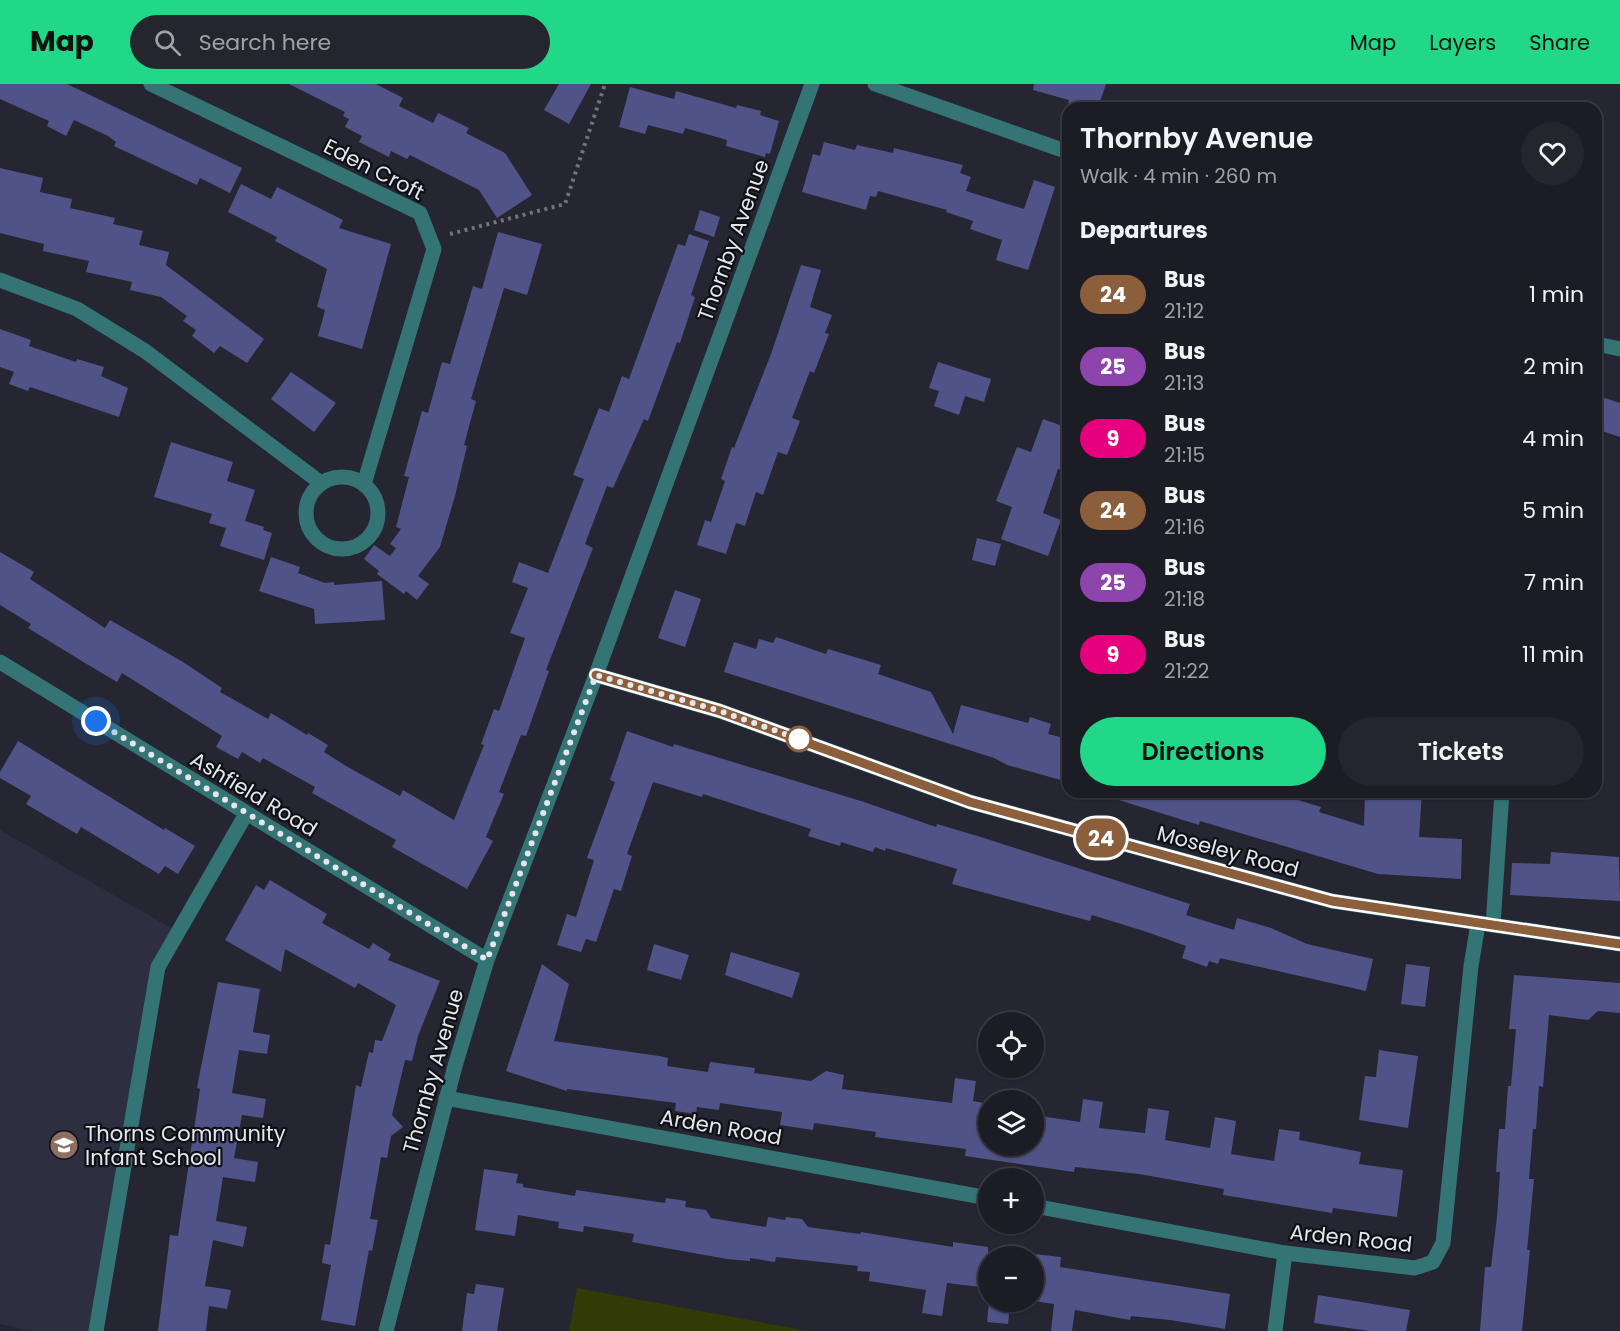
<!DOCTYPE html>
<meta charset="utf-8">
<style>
:root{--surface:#1c1c25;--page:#25252d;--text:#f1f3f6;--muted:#a0a1a7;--line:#3a3a42;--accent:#20d887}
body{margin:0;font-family:Poppins,sans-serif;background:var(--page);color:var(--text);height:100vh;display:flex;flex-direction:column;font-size:22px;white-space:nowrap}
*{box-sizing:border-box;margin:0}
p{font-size:20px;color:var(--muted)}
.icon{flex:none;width:33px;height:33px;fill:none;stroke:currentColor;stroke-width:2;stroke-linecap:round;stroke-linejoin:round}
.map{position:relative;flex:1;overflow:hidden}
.details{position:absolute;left:1062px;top:18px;width:540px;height:696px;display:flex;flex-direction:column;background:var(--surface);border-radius:18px;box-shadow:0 2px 4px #0004,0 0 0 2px var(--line)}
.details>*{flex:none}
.badge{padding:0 12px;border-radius:20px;font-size:21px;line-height:39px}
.fabs{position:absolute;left:978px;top:928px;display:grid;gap:12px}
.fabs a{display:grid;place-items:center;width:66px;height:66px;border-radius:50%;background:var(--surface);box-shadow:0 2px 4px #0004,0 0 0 2px var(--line);font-size:30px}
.you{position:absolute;width:30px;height:30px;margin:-15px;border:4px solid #fff;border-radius:50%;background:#1a73e8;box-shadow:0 0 0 9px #1a73e833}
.map>.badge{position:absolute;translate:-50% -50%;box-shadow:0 0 0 3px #fff}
h2{padding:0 18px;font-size:22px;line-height:54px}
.round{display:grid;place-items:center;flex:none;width:63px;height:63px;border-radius:32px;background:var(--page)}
.head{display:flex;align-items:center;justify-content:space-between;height:102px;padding:0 18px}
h1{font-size:28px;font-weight:600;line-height:45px}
.primary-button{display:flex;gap:12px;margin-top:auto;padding:12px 18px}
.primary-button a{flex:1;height:69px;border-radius:36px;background:var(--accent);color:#111;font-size:24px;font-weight:600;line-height:69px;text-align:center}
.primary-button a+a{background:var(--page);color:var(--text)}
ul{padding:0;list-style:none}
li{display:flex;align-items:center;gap:18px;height:72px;padding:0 18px}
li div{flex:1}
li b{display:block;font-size:22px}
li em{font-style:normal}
li .badge{min-width:66px;font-weight:700;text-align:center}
header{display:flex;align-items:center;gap:36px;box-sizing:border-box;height:84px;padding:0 30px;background:var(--accent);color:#111}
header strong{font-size:28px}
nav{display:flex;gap:33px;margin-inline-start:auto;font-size:21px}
.search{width:420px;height:54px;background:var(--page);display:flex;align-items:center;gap:15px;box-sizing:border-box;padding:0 21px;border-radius:33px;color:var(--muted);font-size:22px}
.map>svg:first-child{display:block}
.built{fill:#2d2f40}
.green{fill:#323b06}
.building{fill:#4f5388}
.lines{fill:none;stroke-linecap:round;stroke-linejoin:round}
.path{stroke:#71727c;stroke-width:4;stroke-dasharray:3 4.5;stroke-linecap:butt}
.minor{stroke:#347475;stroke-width:15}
.tertiary{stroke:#347475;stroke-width:15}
.line-casing{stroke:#fff;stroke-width:14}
.line{stroke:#8b5e3c;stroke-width:9}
.walk{stroke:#e4e5ed;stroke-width:6;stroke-dasharray:0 10.8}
.stop-dot{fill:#fff;stroke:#8b5e3c;stroke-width:3}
.labels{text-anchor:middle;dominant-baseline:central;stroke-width:4.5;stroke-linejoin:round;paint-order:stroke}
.street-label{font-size:21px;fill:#e4e5ed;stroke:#0f1014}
.poi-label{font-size:21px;fill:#e4e5ed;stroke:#0f1014;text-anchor:start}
</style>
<header>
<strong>Map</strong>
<div class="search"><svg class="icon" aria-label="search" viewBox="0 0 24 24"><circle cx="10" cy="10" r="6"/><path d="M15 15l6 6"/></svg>Search here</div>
<nav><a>Map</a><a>Layers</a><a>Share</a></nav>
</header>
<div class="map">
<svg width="1620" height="1247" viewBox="0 0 1620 1247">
<rect width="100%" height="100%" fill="#252631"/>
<polygon class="built" points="0,746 178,848 158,883 96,1247 31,1247 0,1240"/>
<polygon class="green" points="577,1204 808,1247 569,1247"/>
<g class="building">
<polygon points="0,0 67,0 242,84 230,109 200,94 197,101 114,62 116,58 108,52 74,36 66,52 47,42 49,37 0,15"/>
<polygon points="289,0 376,0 403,14 399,22 433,39 438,29 469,44 466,49 505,69 532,111 497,134 479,106 410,71 407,75 391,67 389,73 359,58 362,52 345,43 349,35 343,32 345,28"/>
<polygon points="559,0 591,0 569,40 544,26"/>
<polygon points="1034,0 1106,0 1098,24 1083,24 1068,19 1069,16 1033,6"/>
<polygon points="630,3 674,15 676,7 736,24 737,21 761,27 760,31 779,37 770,70 766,69 765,73 726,62 727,56 685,44 683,50 648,41 645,50 619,43"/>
<polygon points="824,58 855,66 857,61 893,69 894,64 963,81 960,89 971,93 966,107 1024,125 1034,96 1055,103 1028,186 996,176 1002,156 970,145 973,137 946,128 947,126 878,107 876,113 870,112 866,126 802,108 813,70 820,72"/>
<polygon points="0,84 43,94 40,108 72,115 70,124 115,134 113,140 143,147 139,161 169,168 166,181 264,255 247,279 220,262 214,269 192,252 196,246 183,237 187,232 161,213 130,206 132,198 86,188 89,177 43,167 44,160 0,149"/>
<polygon points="241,100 271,115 277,103 343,136 339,144 391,160 362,265 318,252 325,226 317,223 327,185 275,157 277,153 228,128"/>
<polygon points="700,126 720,133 714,153 694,146"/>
<polygon points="498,148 542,160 527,211 504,204 471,315 476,317 464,361 467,362 455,412 440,463 418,492 429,500 417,516 406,507 404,510 377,490 379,487 364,475 374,461 390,472 396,464 390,460 401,445 396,443 409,393 404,392 422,327 428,329 442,278 450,280 473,202 482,205"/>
<polygon points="689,150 709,157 691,211 695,213 680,259 677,258 648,337 644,335 613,404 607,402 585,460 593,464 546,586 549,587 526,652 521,651 499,708 504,710 486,753 493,757 467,805 392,763 396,756 312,709 315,703 263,674 260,679 242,668 238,675 216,663 222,652 122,589 117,598 85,579 28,544 31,540 0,521 0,468 34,488 30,495 105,544 110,536 183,578 222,604 220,608 268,635 271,629 307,651 308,649 328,661 324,668 346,682 400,712 403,706 454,736 484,661 481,660 494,625 499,627 525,554 510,549 528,504 512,498 519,478 548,489 584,395 573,391 599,324 609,328 622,292 629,295 678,160 685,162"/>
<polygon points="801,181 821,186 810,223 832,231 825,249 829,250 814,289 810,287 792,334 800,337 787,371 778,368 763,411 756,408 745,442 736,439 726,470 697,461 705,436 711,438 725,397 721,395 732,363 734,364 771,270"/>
<polygon points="0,245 31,256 29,262 76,278 77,275 104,283 101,292 128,304 119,333 30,303 28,307 9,300 14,288 0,283"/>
<polygon points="938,278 991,295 984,318 965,312 959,331 934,322 939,307 929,304"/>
<polygon points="291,288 336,319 314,348 271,315"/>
<polygon points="1596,311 1620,319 1620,353 1596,345"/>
<polygon points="1043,335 1068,344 1068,388 1058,385 1043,429 1061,436 1048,472 1001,455 1012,423 996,417 1017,363 1031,368"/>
<polygon points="171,358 233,378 227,397 255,406 245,437 264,443 263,446 272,449 264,476 220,462 226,444 209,439 212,430 154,413"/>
<polygon points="977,454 1001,460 995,482 972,476"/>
<polygon points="271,473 300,483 298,489 325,499 334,498 334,501 382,497 385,536 315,540 314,525 259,507"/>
<polygon points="675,506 701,515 685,563 658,554"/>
<polygon points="776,553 826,570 828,565 881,581 878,590 931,608 953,650 961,621 1028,639 1030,633 1051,640 1048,650 1068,655 1068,698 1007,681 994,674 724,588 734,558 756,565 759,555 773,559"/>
<polygon points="627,647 673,663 674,660 864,718 936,743 937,740 984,754 1190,820 1186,831 1234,846 1237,834 1271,844 1307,860 1373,875 1366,907 1220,874 1218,880 1209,877 1207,883 1182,874 1186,862 1147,848 1092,831 1090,837 952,800 957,785 886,764 885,767 875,763 873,768 841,758 840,762 808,752 811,745 703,710 702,713 653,698 627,770 632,772 621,807 614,805 596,858 586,855 581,868 557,861 567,830 576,833 594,776 587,774 615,698 610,696"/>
<polygon points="18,657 164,746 165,744 195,762 178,790 165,782 159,790 81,743 77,750 26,720 31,712 0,694 0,688"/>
<polygon points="1109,708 1272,708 1321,723 1319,728 1364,742 1365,708 1422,708 1419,753 1462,755 1461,795 1378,790 1200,737 1199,741 1109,713"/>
<polygon points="1551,768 1619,773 1620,817 1510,811 1512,779 1550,780"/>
<polygon points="270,796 327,830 322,839 369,865 373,859 391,870 388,876 440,897 418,952 412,977 405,976 392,1031 403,1043 391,1052 387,1074 381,1073 370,1135 378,1136 372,1167 369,1166 355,1242 321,1236 331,1181 322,1179 325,1160 330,1161 356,1001 361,1003 369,968 373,969 375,956 382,957 396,921 358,899 355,904 285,865 281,888 225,856 256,801 264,806"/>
<polygon points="654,860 689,871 681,896 647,886"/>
<polygon points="731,868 800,889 792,914 725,891"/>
<polygon points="542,880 569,900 554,957 659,972 668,974 667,982 708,988 710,978 755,984 754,989 811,997 826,987 844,991 842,1005 952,1019 955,994 976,997 973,1017 988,1020 988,1062 1034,1062 1034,1031 1080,1038 1083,1015 1103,1018 1099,1044 1145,1049 1148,1024 1169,1027 1165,1056 1210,1064 1215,1033 1236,1037 1231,1070 1274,1077 1279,1045 1300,1048 1299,1056 1361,1068 1359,1080 1403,1086 1397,1133 1333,1124 1332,1129 1223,1111 1224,1105 1139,1090 1075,1083 1074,1088 965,1072 966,1065 875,1053 876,1048 843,1043 814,1039 813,1046 780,1041 782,1028 720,1019 719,1026 697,1023 696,1030 675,1027 676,1019 567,1005 567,1007 506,987"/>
<polygon points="1406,880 1430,883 1425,923 1401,920"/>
<polygon points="1514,891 1620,899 1620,929 1598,927 1588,936 1549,931 1543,1003 1539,1002 1536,1045 1533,1045 1529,1095 1534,1095 1527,1166 1530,1166 1522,1247 1480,1247 1485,1183 1491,1183 1497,1133 1500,1088 1496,1088 1499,1045 1505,1045 1508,1002 1511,1002 1516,945 1509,945"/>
<polygon points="218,898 260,905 253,948 270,951 267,970 239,966 232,1009 266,1015 263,1034 242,1031 234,1074 258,1078 255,1098 223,1093 216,1137 247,1143 243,1163 213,1156 205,1202 231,1206 227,1225 209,1222 206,1247 158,1247 170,1151 178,1152 200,1005 197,1004 201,983"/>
<polygon points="1379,966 1418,972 1408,1044 1359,1036 1365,992 1376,993"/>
<polygon points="484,1085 518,1090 516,1099 523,1100 523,1103 575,1112 576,1106 665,1119 666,1114 686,1117 685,1123 706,1126 711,1134 766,1143 768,1133 785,1136 786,1133 802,1135 808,1143 860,1150 861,1148 953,1163 953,1158 988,1163 988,1204 947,1199 942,1232 922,1229 926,1206 869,1197 870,1188 857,1187 858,1182 776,1173 775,1178 750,1174 750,1177 727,1175 632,1158 634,1150 584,1142 583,1148 558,1144 559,1138 518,1131 515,1152 475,1146"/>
<polygon points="1034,1170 1061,1173 1060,1183 1230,1210 1225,1245 1170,1236 1131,1232 1130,1236 1075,1226 1072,1247 1051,1247 1054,1220 1034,1217"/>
<polygon points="476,1200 504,1204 497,1247 462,1247 467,1209 474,1210"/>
<polygon points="1318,1211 1410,1226 1406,1247 1369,1247 1314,1239"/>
<polygon points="989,1218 1010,1220 1008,1240 987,1238"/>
</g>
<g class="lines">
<polyline class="path" points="450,150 565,120 605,0"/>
<g class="minor">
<polyline points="151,0 420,129 434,165 364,400"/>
<polyline points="0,196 77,225 145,267 321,399"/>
<circle cx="342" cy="429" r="36"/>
<polyline points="0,578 487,876"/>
<polyline points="596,591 720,627 970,718 1332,817 1620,860"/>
<polyline points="1493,841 1502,708"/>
<polyline points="446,1014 988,1114"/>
<polyline points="1034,1122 1285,1169 1415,1184 1433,1178 1443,1159 1471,882 1478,840"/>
<polyline points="96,1247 158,883 246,730"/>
<polyline points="386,1247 455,982 487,876 596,591 812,0"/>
<polyline points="1275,1247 1285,1169"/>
</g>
<g class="tertiary">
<polyline points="875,0 1068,68"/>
<polyline points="1596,260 1620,265"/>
</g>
</g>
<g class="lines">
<g class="line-casing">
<polyline id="line" points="596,591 720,627 970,718 1332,817 1620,860"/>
</g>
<use href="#line" class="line"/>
<polyline class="walk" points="96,637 487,876 596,591 720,627 799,655"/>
</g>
<defs>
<g id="school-disc" transform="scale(1.5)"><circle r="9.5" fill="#8d6e63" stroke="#0f1014"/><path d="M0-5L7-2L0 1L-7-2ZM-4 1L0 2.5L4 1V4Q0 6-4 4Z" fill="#fff"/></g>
</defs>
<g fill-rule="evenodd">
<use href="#school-disc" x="64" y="1061"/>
</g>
<circle class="stop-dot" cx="799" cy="655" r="12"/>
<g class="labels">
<g class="street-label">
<text transform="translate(374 85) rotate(27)">Eden Croft</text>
<text transform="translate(733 156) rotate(-70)">Thornby Avenue</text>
<text transform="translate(254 710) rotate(31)">Ashfield Road</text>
<text transform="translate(1228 767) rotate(15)">Moseley Road</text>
<text transform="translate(433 987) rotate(-74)">Thornby Avenue</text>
<text transform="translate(721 1043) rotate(10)">Arden Road</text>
<text transform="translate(1351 1154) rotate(6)">Arden Road</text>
</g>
<g class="poi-label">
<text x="85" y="1049">Thorns Community<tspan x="85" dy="24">Infant School</tspan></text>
</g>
</g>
</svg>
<div class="fabs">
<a><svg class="icon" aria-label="locate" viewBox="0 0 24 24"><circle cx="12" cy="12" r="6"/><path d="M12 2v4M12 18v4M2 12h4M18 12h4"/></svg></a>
<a><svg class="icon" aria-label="layers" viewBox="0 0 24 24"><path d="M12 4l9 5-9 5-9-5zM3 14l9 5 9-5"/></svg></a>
<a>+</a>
<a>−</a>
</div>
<div class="you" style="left:96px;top:637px"></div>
<b class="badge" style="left:1101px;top:754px;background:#8b5e3c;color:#fff">24</b>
<section class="details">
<div class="head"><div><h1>Thornby Avenue</h1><p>Walk · 4 min · 260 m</p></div><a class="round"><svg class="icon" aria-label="heart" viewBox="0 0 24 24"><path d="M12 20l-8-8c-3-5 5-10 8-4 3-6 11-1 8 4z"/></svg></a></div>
<h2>Departures</h2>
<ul>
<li><span class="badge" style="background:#8b5e3c;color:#fff">24</span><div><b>Bus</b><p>21:12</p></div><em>1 min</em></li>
<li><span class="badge" style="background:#8e44ad;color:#fff">25</span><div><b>Bus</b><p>21:13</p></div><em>2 min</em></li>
<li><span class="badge" style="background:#e6007e;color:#fff">9</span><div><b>Bus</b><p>21:15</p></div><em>4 min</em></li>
<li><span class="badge" style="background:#8b5e3c;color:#fff">24</span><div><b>Bus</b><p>21:16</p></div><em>5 min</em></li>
<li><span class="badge" style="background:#8e44ad;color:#fff">25</span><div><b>Bus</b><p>21:18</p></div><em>7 min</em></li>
<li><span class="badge" style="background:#e6007e;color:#fff">9</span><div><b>Bus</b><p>21:22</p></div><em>11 min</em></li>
</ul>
<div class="primary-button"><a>Directions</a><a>Tickets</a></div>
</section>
</div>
